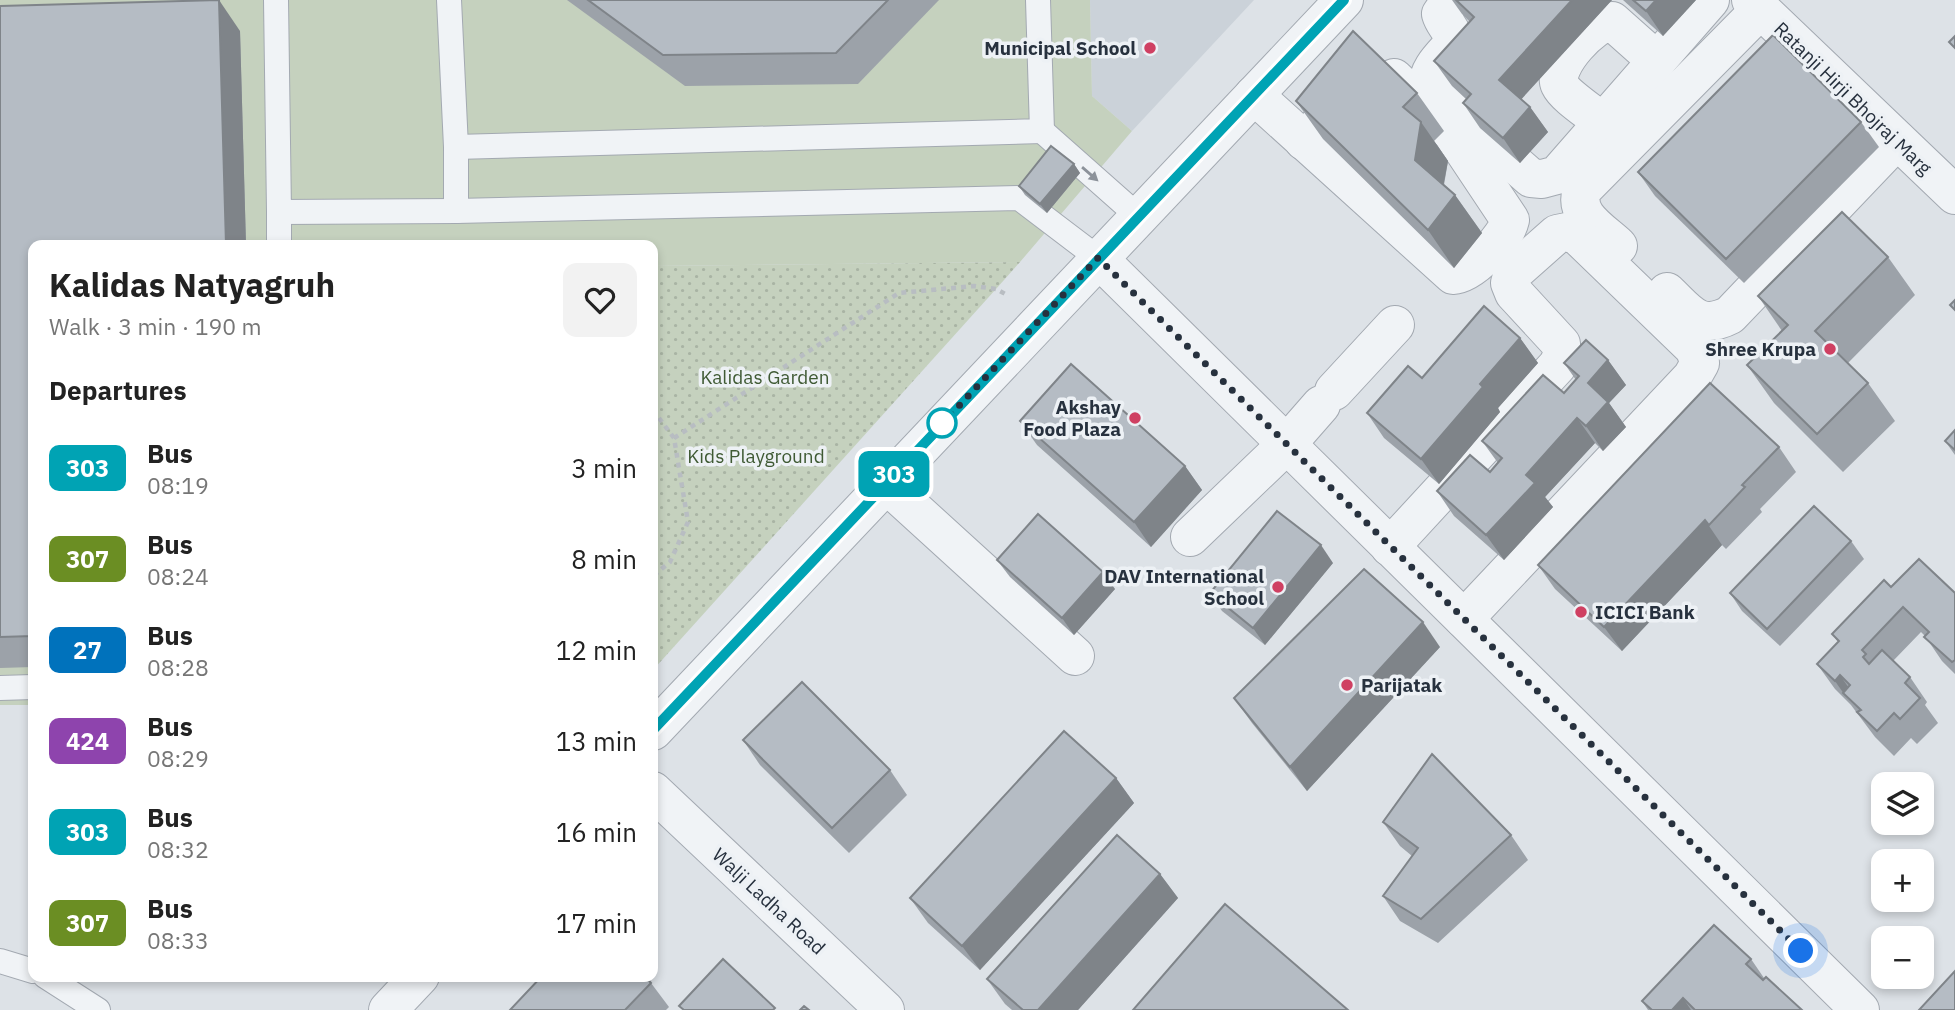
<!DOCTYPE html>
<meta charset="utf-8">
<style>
:root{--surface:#fff;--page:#f2f2f2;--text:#222;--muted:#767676}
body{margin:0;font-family:"IBM Plex Sans",sans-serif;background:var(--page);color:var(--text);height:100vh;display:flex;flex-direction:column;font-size:26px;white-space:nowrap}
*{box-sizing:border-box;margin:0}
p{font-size:23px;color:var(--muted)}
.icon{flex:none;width:38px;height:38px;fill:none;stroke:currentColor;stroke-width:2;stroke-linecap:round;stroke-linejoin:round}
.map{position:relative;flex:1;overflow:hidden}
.sheet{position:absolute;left:28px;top:240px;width:630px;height:742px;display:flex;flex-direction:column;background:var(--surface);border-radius:14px;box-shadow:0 4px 10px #0003}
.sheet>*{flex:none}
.badge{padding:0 14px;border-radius:10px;font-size:24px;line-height:46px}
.tools{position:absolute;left:1871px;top:772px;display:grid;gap:14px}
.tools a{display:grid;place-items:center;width:63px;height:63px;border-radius:14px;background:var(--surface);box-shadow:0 4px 10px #0003;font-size:35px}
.you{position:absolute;width:35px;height:35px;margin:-18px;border:5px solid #fff;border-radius:50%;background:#1a73e8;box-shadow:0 0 0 10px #1a73e833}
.map>.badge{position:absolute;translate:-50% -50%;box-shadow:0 0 0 4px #fff}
h2{padding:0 21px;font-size:26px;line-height:63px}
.round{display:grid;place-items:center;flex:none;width:74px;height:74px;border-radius:14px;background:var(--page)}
.summary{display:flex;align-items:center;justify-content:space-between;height:119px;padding:0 21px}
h1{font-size:33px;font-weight:700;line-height:52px}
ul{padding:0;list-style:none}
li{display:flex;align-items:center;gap:21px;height:91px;padding:0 21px}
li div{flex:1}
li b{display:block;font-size:26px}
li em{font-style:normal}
li .badge{min-width:77px;font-weight:700;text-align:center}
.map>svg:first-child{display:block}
.built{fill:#cbd2d9}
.grass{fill:url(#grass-dots)}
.pitch{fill:#c5d1be}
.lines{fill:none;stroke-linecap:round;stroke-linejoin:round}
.service-casing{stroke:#a3a9b1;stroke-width:26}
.minor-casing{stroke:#a3a9b1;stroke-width:40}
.tertiary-casing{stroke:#a3a9b1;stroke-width:40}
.path{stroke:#b8bdc2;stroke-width:4.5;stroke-dasharray:5 5;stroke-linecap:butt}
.service{stroke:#f0f3f6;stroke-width:24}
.minor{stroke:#f0f3f6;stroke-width:38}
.tertiary{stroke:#f0f3f6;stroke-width:38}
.wall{fill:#9ca2a9}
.shaded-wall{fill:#7f8489}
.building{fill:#b5bcc4;stroke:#7f8489;stroke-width:2}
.oneway{fill:#8c929a}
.line-casing{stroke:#fff;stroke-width:16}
.line{stroke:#00a3b4;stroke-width:10}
.walk{stroke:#27313e;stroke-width:7;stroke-dasharray:0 12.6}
.poi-dot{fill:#cf4062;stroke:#edf1f5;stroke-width:2.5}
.stop-dot{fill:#fff;stroke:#00a3b4;stroke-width:3.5}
.labels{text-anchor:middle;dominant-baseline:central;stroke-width:7;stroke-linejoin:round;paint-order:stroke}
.poi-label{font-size:19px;font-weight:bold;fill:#27313e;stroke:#edf1f5;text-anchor:end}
.street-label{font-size:19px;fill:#27313e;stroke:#edf1f5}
.park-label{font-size:19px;fill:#3f5a34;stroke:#edf1f5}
</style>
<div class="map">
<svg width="1955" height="1010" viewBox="0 0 1955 1010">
<defs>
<pattern id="grass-dots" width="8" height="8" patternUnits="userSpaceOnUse" patternTransform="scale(1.75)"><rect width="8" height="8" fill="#c5d1be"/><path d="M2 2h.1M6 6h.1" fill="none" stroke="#a9b4a4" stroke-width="1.8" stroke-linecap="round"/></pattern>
</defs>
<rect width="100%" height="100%" fill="#dde2e7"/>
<polygon class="built" points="1090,0 1254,0 1132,131 1092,96"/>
<polygon class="grass" points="1020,262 996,289 653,670 653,266"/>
<polygon class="pitch" points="0,0 1090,0 1092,96 1132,131 1020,262 653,266 653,245 33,245 33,705 0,705"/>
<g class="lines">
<g class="service-casing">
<g id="service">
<polyline points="276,0 279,212 456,211 1019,198 1098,258"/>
<polyline points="449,0 456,147 456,211"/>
<polyline points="1042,131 1138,216"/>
<polyline points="456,147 1042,131 1038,0"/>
<polyline points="279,212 279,245"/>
<polyline points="0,688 33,687"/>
<polyline points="0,961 33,971"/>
<polyline points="45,976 98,1010"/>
</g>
</g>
<g class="minor-casing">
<g id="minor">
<path d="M1451,0L1441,14C1444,25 1454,31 1454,43C1443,56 1427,69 1428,87L1531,178L1542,179L1557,175L1710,0"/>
<polyline points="1751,0 1955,195"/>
<path d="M1254,95L1453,275C1472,274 1506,238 1510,220L1452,133L1394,78"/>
<path d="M1602,122C1592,113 1565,96 1560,85C1551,67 1594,21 1612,21L1657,61"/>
<polyline points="1304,141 1350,91"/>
<path d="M1618,246C1601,230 1573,215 1582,190L1761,9"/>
<polyline points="1098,258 1860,1010"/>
<path d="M1667,292C1688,312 1699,331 1730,315L1897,140"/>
<polyline points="1334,391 1395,325"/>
<polyline points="885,483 1075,656"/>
<polyline points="1190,537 1286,445 1321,405"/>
<polyline points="1390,547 1557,366 1562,357 1561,344 1514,293 1510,283 1513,273 1557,234 1567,232 1578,236 1694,348 1700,363 1692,377 1464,619"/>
</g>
</g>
<g class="tertiary-casing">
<g id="tertiary">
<polyline points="653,731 1344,0"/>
<polyline points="653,791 885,1010"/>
<polyline points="388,1010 420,976"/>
</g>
</g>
<g class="path">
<polyline points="653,410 674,438 688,522 670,562 653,576"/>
<polyline points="674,438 899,293 974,286 996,289 1009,296"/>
</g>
<use href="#service" class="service"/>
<use href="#minor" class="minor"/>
<use href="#tertiary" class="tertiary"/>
</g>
<g class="wall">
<polygon points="567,0 939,0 858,84 685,86"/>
<polygon points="1452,0 1612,0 1521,99 1530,107 1548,132 1520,163 1480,128 1463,103 1466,99 1452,86 1434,61 1470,22 1462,14"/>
<polygon points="1623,0 1696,0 1663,36"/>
<polygon points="0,6 240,31 246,245 33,245 33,667 0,668"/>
<polygon points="1417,93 1444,131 1434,141 1448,161 1444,185 1455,195 1482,233 1454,268 1323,139 1296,101"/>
<polygon points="1861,122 1879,147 1744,283 1655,196 1638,172"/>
<polygon points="1074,164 1080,173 1047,213 1025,195 1019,186"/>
<polygon points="1888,257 1915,295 1848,363 1868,383 1895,421 1843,472 1774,403 1747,365 1782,331 1758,296"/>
<polygon points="1520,338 1538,363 1498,408 1500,412 1439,484 1384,438 1367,413 1422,378"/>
<polygon points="1608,360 1626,385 1609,403 1626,427 1603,451 1595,443 1545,497 1553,507 1504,560 1454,516 1437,491 1490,472 1498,463 1482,441 1564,393 1576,380 1564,363"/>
<polygon points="1020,421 1185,466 1202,490 1151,547 1037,445"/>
<polygon points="1955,430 1955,455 1945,441"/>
<polygon points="1779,447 1796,472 1760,509 1762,512 1726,549 1722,545 1622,651 1555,589 1538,565"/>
<polygon points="1851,541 1864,559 1780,646 1742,611 1730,593"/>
<polygon points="997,560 1115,589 1074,635 1010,577"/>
<polygon points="1333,563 1265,645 1222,611 1210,593"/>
<polygon points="1891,587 1955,593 1955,674 1942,661 1925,636 1921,632 1893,661 1910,677 1927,702 1925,705 1938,723 1917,744 1911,738 1894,756 1875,737 1851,705 1835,689 1817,664 1838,642 1832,634"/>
<polygon points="1440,647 1307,791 1252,723 1234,698"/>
<polygon points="743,740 890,770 907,795 849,853 760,765"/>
<polygon points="1116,778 1134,803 980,970 928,923 910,898"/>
<polygon points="1383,822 1511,835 1528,860 1438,943 1400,921 1383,896 1412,856 1400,846"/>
<polygon points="1160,874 1178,898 1078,1010 1012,1010 1005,1004 987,979"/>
<polygon points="1751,959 1764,978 1802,1010 1648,1010 1642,1001"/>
<polygon points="651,983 669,1007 666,1010 510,1010"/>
</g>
<g class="shaded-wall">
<polygon points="219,0 240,31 246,245 226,245"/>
<polygon points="1572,0 1612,0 1517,104 1499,80"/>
<polygon points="1656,0 1696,0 1663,36 1646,11"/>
<polygon points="1530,107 1548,132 1520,163 1503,138"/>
<polygon points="1421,122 1448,161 1441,198 1415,160"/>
<polygon points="1074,164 1080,173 1047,213 1040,204"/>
<polygon points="1455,195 1482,233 1454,268 1428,230"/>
<polygon points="1520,338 1538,363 1498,408 1500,412 1439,484 1421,459 1480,384"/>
<polygon points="1608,360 1626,385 1609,403 1626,427 1603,451 1586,426 1588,383"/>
<polygon points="1577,418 1595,443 1545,497 1553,507 1504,560 1486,535 1526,475"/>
<polygon points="1185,466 1202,490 1151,547 1134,522"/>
<polygon points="1705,520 1722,545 1622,651 1604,627"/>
<polygon points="1321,545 1333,563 1265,645 1253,628"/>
<polygon points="1103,572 1115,589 1074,635 1062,618"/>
<polygon points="1423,622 1440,647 1307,791 1290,767"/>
<polygon points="1840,675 1857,700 1844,694 1835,681"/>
<polygon points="1116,778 1134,803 980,970 962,946"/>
<polygon points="1160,874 1178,898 1078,1010 1038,1010"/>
<polygon points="1683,998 1691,1010 1672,1010"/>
</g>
<g class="building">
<polygon points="219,0 226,245 33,245 33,636 0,637 0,6"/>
<polygon points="588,0 888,0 836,53 663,55"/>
<polygon points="1456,0 1572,0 1499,80 1530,107 1503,138 1463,103 1471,94 1434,61 1474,17"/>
<polygon points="1633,0 1656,0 1646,11"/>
<polygon points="1353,31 1417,93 1403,107 1421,122 1415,160 1455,195 1428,230 1296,101"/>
<polygon points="1773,35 1861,122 1726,259 1638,172"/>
<polygon points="1955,36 1955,48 1949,42"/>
<polygon points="1051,146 1074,164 1040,204 1019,186"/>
<polygon points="1842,212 1888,257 1815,331 1868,383 1817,434 1747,365 1788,325 1758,296"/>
<polygon points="1955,300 1955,310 1950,305"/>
<polygon points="1484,306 1520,338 1480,384 1483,387 1421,459 1367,413 1408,366 1422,378"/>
<polygon points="1586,340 1608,360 1588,383 1608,402 1586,426 1577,418 1526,475 1535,483 1486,535 1437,491 1470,455 1490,472 1502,458 1482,441 1543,375 1564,393 1579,376 1564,363"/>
<polygon points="1071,364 1185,466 1134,522 1020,421"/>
<polygon points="1710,383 1779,447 1742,485 1745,487 1709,525 1705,520 1604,627 1538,565"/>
<polygon points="1955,430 1955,450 1945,441"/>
<polygon points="1814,506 1851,541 1767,629 1730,593"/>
<polygon points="1277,511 1321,545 1253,628 1210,593"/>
<polygon points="1038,514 1103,572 1062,618 997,560"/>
<polygon points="1919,559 1955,593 1955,660 1952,662 1924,637 1929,632 1903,607 1862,650 1866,654 1863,657 1869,664 1882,650 1910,677 1905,683 1920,698 1900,719 1894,713 1877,731 1857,712 1861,710 1843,693 1850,685 1840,675 1835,681 1817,664 1839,641 1832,634 1884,580 1891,587"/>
<polygon points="1364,569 1423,622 1290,767 1234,698"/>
<polygon points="802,682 890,770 832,828 743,740"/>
<polygon points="1064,731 1116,778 962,946 910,898"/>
<polygon points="1432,754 1511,835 1421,919 1383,896 1418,848 1383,822"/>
<polygon points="1117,835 1160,874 1038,1010 1023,1010 987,979"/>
<polygon points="1225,904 1348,1010 1133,1010"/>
<polygon points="1714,925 1751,959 1746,964 1763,980 1766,977 1802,1010 1695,1010 1683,998 1672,1010 1652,1010 1642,1001"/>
<polygon points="723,959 775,1008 773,1010 684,1010 679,1006"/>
<polygon points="1955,971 1955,1010 1919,1010"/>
<polygon points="542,976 645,976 651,983 625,1010 510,1010"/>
<polygon points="804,1006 809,1010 800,1010"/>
</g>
<defs><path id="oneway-solid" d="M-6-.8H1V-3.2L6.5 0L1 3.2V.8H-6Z" transform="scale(1.75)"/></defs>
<use class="oneway" href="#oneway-solid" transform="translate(1090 174) rotate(41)"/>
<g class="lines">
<g class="line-casing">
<polyline id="line" points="653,730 1344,0"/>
</g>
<use href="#line" class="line"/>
<polyline class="walk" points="942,423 938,428 1098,258 1801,951"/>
</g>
<g class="poi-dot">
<circle cx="1150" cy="48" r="7"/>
<circle cx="1830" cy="349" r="7"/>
<circle cx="1135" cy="418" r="7"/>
<circle cx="1278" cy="587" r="7"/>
<circle cx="1581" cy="612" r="7"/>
<circle cx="1347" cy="685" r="7"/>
</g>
<circle class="stop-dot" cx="942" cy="423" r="14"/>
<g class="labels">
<g class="poi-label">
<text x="1136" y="48">Municipal School</text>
<text x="1816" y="349">Shree Krupa</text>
<text x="1121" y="407">Akshay<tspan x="1121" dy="22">Food Plaza</tspan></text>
<text x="1264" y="576">DAV International<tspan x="1264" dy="22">School</tspan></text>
<text x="1595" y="612" text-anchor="start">ICICI Bank</text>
<text x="1361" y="685" text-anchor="start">Parijatak</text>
</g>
<g class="street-label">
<text transform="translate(1853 98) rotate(44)">Ratanji Hirji Bhojraj Marg</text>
<text transform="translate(769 901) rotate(43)">Walji Ladha Road</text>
</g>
<g class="park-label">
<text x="765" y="377">Kalidas Garden</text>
<text x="756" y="456">Kids Playground</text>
</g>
</g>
</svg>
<div class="tools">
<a><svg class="icon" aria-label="layers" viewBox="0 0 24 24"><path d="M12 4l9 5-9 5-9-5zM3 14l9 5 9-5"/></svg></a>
<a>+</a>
<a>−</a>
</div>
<div class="you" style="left:1801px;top:951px"></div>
<b class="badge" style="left:894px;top:474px;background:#00a3b4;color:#fff">303</b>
<section class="sheet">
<div class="summary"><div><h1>Kalidas Natyagruh</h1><p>Walk · 3 min · 190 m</p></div><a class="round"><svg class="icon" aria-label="heart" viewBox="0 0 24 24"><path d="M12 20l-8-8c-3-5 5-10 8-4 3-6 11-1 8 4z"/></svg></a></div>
<h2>Departures</h2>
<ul>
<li><span class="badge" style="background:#00a3b4;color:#fff">303</span><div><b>Bus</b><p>08:19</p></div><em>3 min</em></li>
<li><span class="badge" style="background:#6b8e23;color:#fff">307</span><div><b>Bus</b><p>08:24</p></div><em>8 min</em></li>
<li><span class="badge" style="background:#0072bc;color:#fff">27</span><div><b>Bus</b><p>08:28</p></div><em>12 min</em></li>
<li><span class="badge" style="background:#8e44ad;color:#fff">424</span><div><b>Bus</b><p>08:29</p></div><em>13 min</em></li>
<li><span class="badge" style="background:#00a3b4;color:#fff">303</span><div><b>Bus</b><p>08:32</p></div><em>16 min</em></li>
<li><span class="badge" style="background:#6b8e23;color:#fff">307</span><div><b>Bus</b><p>08:33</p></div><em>17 min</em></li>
</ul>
</section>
</div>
